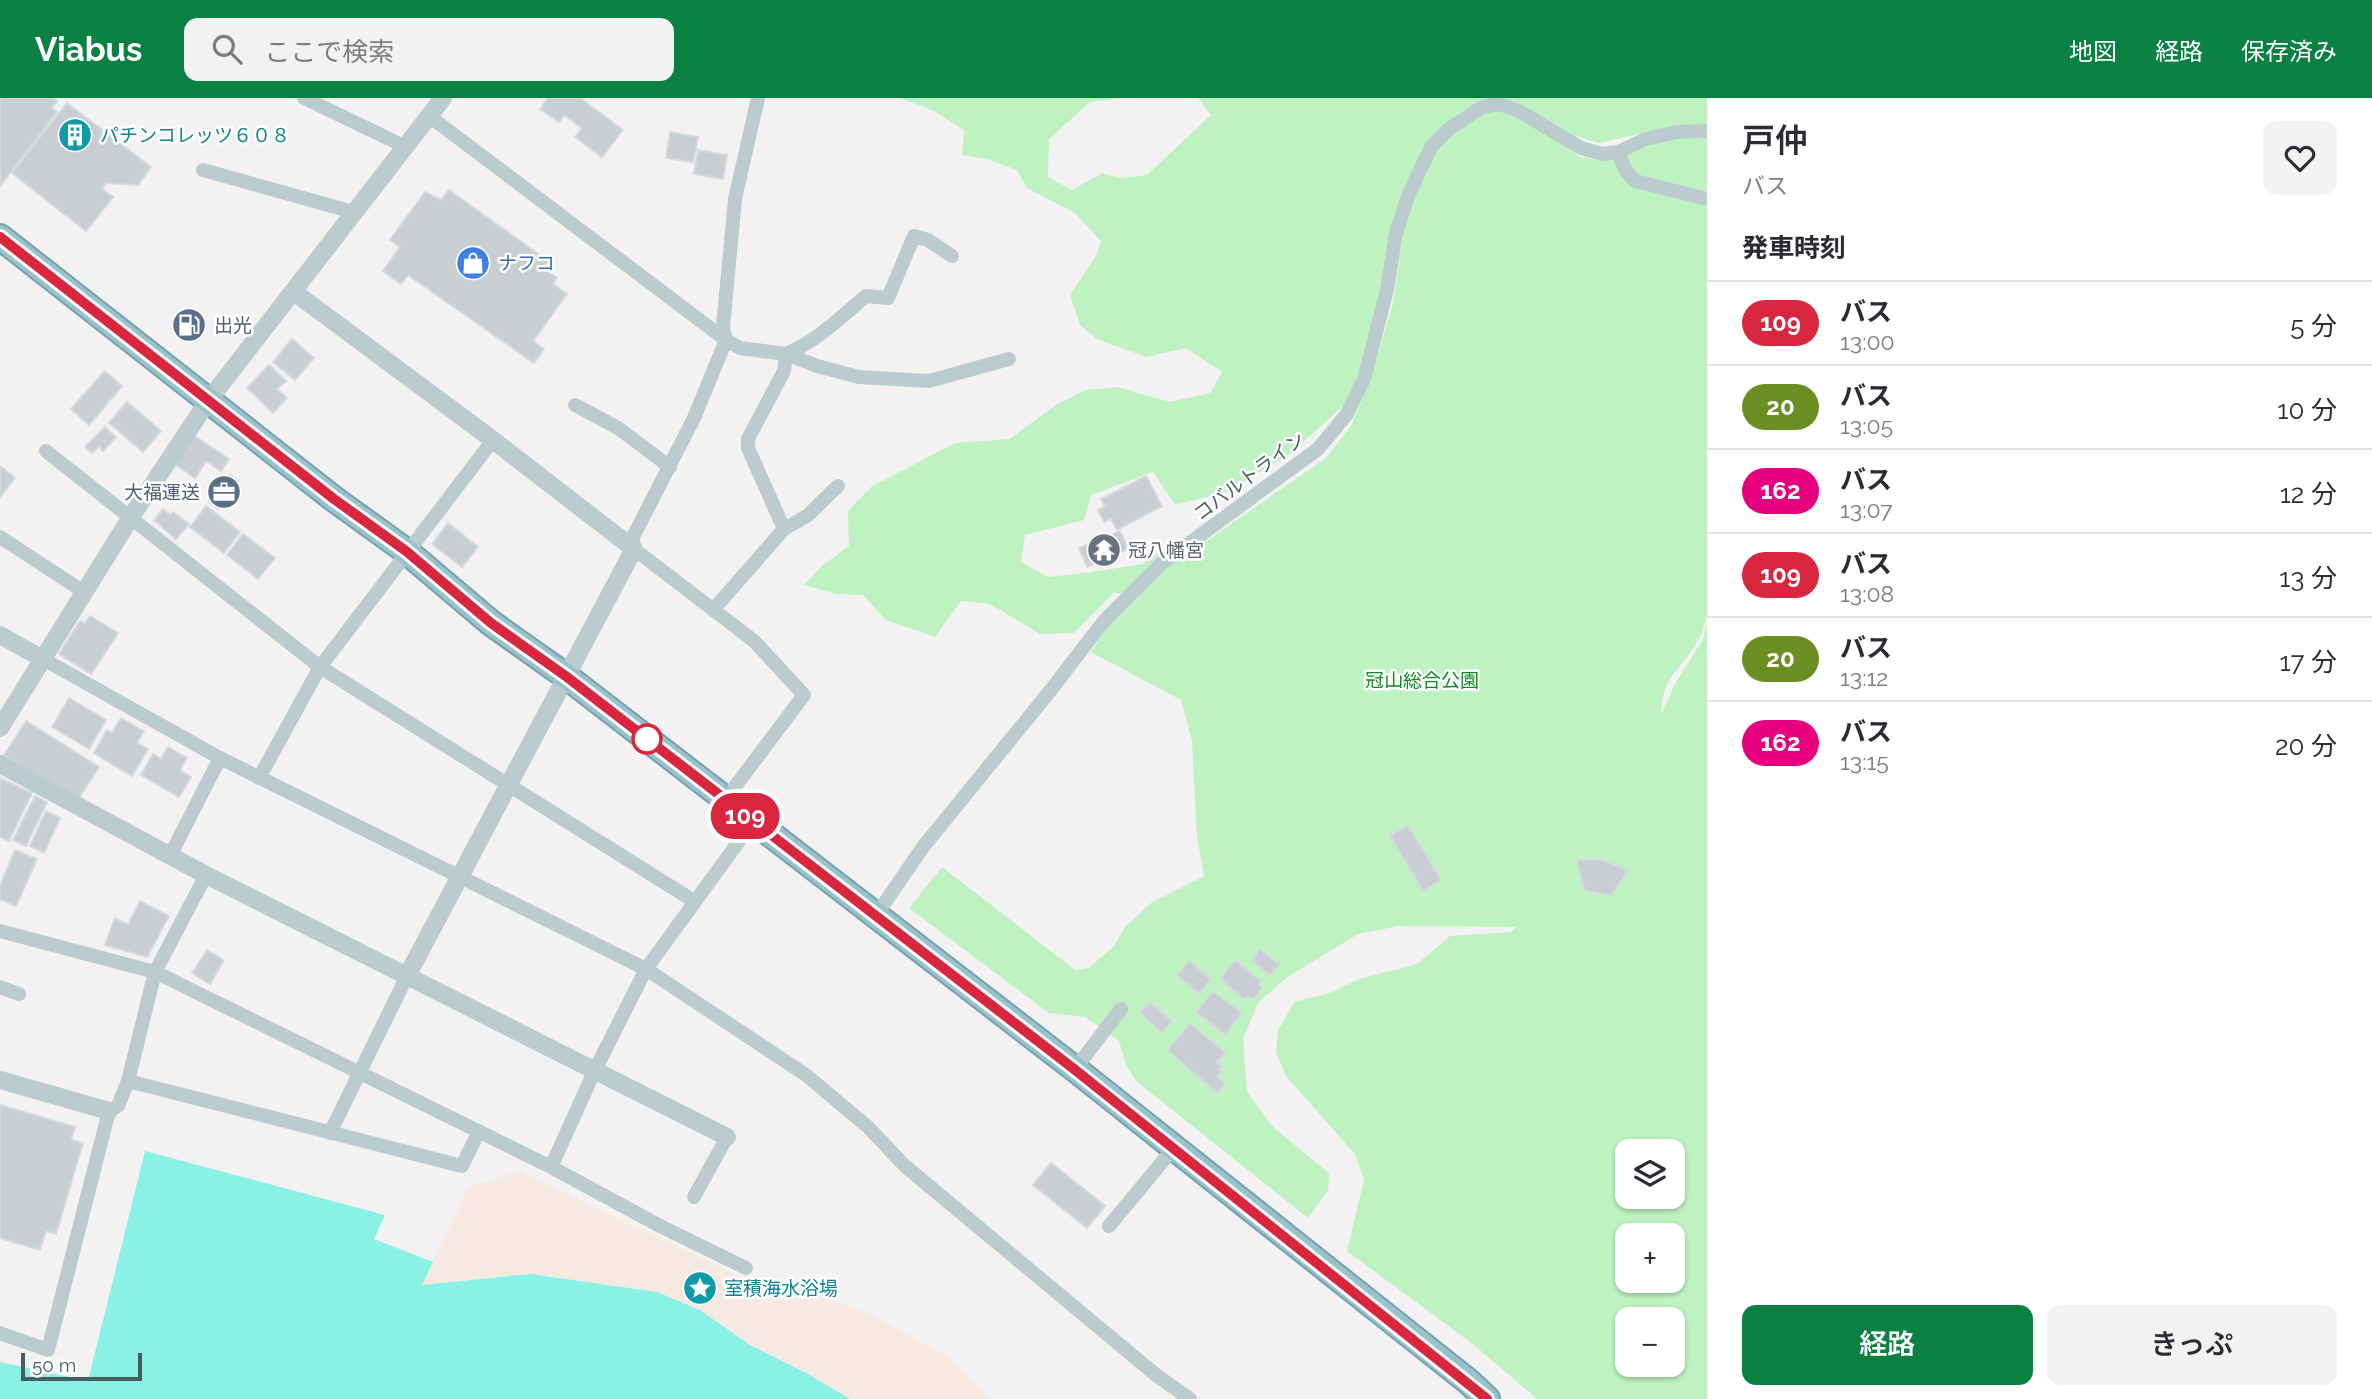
<!DOCTYPE html>
<html lang="ja">
<meta charset="utf-8">
<style>
:root{--surface:#fff;--page:#f2f2f3;--text:#2b2b33;--muted:#7c7c81;--line:#e1e1e2;--accent:#0b8043}
body{margin:0;font-family:Raleway,"Noto Sans JP",sans-serif;background:var(--page);color:var(--text);height:100vh;display:flex;flex-direction:column;font-size:26px;white-space:nowrap}
*{box-sizing:border-box;margin:0}
p{font-size:23px;color:var(--muted)}
.icon{flex:none;width:38px;height:38px;fill:none;stroke:currentColor;stroke-width:2;stroke-linecap:round;stroke-linejoin:round}
.map{position:relative;flex:1;overflow:hidden}
.details{display:flex;flex-direction:column;background:var(--surface);width:665px}
.details>*{flex:none}
.badge{padding:0 14px;border-radius:23px;font-size:24px;line-height:46px}
.tools{position:absolute;left:1615px;top:1041px;display:grid;gap:14px}
.tools a{display:grid;place-items:center;width:70px;height:70px;border-radius:14px;background:var(--surface);box-shadow:0 2px 5px #0004;font-size:35px}
.scale{position:absolute;left:21px;bottom:18px;width:121px;box-sizing:border-box;padding-left:7px;border:4px solid #485d60;border-top:0;font-size:19px;line-height:24px;white-space:nowrap;color:#485d60;-webkit-text-stroke:5px #fff;paint-order:stroke}
.map>.badge{position:absolute;translate:-50% -50%;box-shadow:0 0 0 4px #fff}
h2{padding:0 35px;font-size:26px;line-height:63px}
.round{display:grid;place-items:center;flex:none;width:74px;height:74px;border-radius:14px;background:var(--page)}
.head{display:flex;align-items:center;justify-content:space-between;height:119px;padding:0 35px}
h1{font-size:33px;font-weight:600;line-height:52px}
.action{display:flex;gap:14px;margin-top:auto;padding:14px 35px}
.action a{flex:1;height:80px;border-radius:14px;background:var(--accent);color:#fff;font-size:28px;font-weight:600;line-height:80px;text-align:center}
.action a+a{background:var(--page);color:var(--text)}
ul{padding:0;list-style:none}
li{display:flex;align-items:center;gap:21px;height:84px;padding:0 35px;border-top:2px solid var(--line)}
li div{flex:1}
li b{display:block;font-size:26px}
li em{font-style:normal}
li .badge{min-width:77px;font-weight:700;text-align:center}
header{display:flex;align-items:center;gap:42px;box-sizing:border-box;height:98px;padding:0 35px;background:var(--accent);color:#fff}
header strong{font-size:33px}
nav{display:flex;gap:38px;margin-inline-start:auto;font-size:24px}
.search{width:490px;height:63px;background:var(--page);display:flex;align-items:center;gap:18px;box-sizing:border-box;padding:0 24px;border-radius:14px;color:var(--muted);font-size:26px}
main{display:flex;flex:1;min-height:0}
.map>svg:first-child{display:block}
.green{fill:#bef3c1;fill-rule:evenodd}
.sand{fill:#f5e9e2}
.water{fill:#89f2e5}
.building{fill:#c8ced1;stroke:#d5dadd;stroke-width:2}
.lines{fill:none;stroke-linecap:round;stroke-linejoin:round}
.trunk-casing{stroke:#71a2ae;stroke-width:28}
.minor{stroke:#bcccce;stroke-width:14}
.tertiary{stroke:#bcccce;stroke-width:18}
.trunk{stroke:#9bc1ca;stroke-width:24}
.line-casing{stroke:#fff;stroke-width:16}
.line{stroke:#d7263d;stroke-width:10}
.stop-dot{fill:#fff;stroke:#d7263d;stroke-width:3.5}
.labels{text-anchor:middle;dominant-baseline:central;stroke-width:5;stroke-linejoin:round;paint-order:stroke}
.culture-label{font-size:19px;fill:#0d838f;stroke:#fff;text-anchor:start}
.shop-label{font-size:19px;fill:#366cbe;stroke:#fff;text-anchor:start}
.service-label{font-size:19px;fill:#4e5e75;stroke:#fff;text-anchor:start}
.street-label{font-size:19px;fill:#485d60;stroke:#fff}
.worship-label{font-size:19px;fill:#5b616d;stroke:#fff;text-anchor:start}
.park-label{font-size:19px;fill:#128826;stroke:#fff}
</style>
<header>
<strong>Viabus</strong>
<div class="search"><svg class="icon" aria-label="search" viewBox="0 0 24 24"><circle cx="10" cy="10" r="6"/><path d="M15 15l6 6"/></svg>ここで検索</div>
<nav><a>地図</a><a>経路</a><a>保存済み</a></nav>
</header>
<main>
<div class="map">
<svg width="1707" height="1301" viewBox="0 0 1707 1301">
<rect width="100%" height="100%" fill="#f4f1f2"/>
<path class="green" d="M900,0H1120L1090,4L1049,41L1048,79L1072,92L1102,75L1120,80L1147,77L1211,17L1198,0H1707V26L1653,33L1599,45L1569,36L1566,49L1580,59L1596,62L1638,52L1663,42L1707,37V518C1704,527 1702,537 1697,544C1680,574 1662,577 1661,617L1674,588L1703,541L1707,526V1301H1537L1474,1247L1347,1153L1364,1082L1355,1056L1286,978L1276,954L1278,933L1294,904L1330,895L1359,881L1417,866L1450,838L1511,834L1516,829L1399,828L1358,836L1286,880L1258,905L1243,941L1247,994L1273,1029L1330,1076L1328,1092L1308,1120L1136,983L1126,967L1119,943L1085,919L1049,915L909,810L942,769L1075,872L1089,870L1114,848L1125,829L1151,805L1204,778L1197,738L1192,643L1181,602L1091,554L1108,529L1139,498L1114,495L1074,535L1040,536L990,506L961,503L935,539L886,522L863,497L837,496L804,487L823,467L849,448L848,413L871,389L955,345L1009,341L1056,307L1085,292L1118,289L1169,304L1210,295L1222,274L1186,250L1146,259L1097,241L1080,227L1070,197L1097,156L1101,143L1075,115L1027,90L1017,72L987,61L962,57L964,32L934,13ZM1403,136L1393,206L1369,285L1351,328L1326,360L1205,444H1174L1142,466L1092,474L1048,479L1021,464L1025,437L1084,422L1091,397L1153,374L1175,407L1226,394L1290,356L1352,300L1372,236L1388,151ZM1628,1054H1673V1099H1628ZM1628,1138H1673V1183H1628ZM1628,1222H1673V1267H1628Z"/>
<polygon class="sand" points="519,1073 774,1195 789,1183 871,1217 949,1259 990,1301 850,1301 808,1276 750,1247 700,1212 657,1194 531,1176 421,1187 469,1089"/>
<polygon class="water" points="145,1053 385,1117 374,1141 433,1164 422,1187 531,1176 657,1194 700,1212 750,1247 808,1276 850,1301 0,1301 0,1264 88,1283"/>
<g class="building">
<polygon points="0,0 53,0 57,3 52,10 57,14 0,88"/>
<polygon points="548,0 580,0 623,32 602,59 575,39 582,30 564,17 559,24 540,11"/>
<polygon points="67,5 151,69 138,87 106,85 102,91 113,99 86,133 12,75"/>
<polygon points="670,34 698,39 693,64 666,60"/>
<polygon points="698,52 727,57 723,81 694,76"/>
<polygon points="449,92 548,163 543,170 557,180 553,186 567,196 533,243 544,251 534,265 408,177 401,186 383,173 400,149 390,142 425,94 441,102"/>
<polygon points="292,241 314,260 295,282 273,264"/>
<polygon points="269,267 286,283 277,291 287,300 273,315 247,290"/>
<polygon points="105,273 122,288 89,327 71,311"/>
<polygon points="127,304 161,333 143,354 109,325"/>
<polygon points="105,329 116,339 103,353 99,348 92,355 85,349"/>
<polygon points="193,337 229,361 221,373 206,363 195,380 173,365"/>
<polygon points="0,368 15,380 0,399"/>
<polygon points="230,377 238,384 218,411 209,404"/>
<polygon points="1146,378 1162,408 1117,432 1111,421 1104,424 1098,412 1105,408 1101,401"/>
<polygon points="206,408 240,434 224,455 190,429"/>
<polygon points="163,411 170,417 173,414 189,426 176,441 154,422"/>
<polygon points="448,425 478,449 462,469 432,446"/>
<polygon points="1120,433 1128,451 1087,469 1079,450"/>
<polygon points="243,436 275,460 258,481 227,457"/>
<polygon points="90,518 118,535 91,576 59,556 80,523 85,525"/>
<polygon points="69,600 106,622 89,651 52,629"/>
<polygon points="121,620 144,633 137,645 148,651 132,678 94,655 107,632 112,635"/>
<polygon points="26,623 99,669 77,703 4,657"/>
<polygon points="168,649 187,660 180,672 191,679 179,699 141,677 153,656 161,661"/>
<polygon points="0,680 32,695 9,743 0,739"/>
<polygon points="35,698 47,704 26,748 13,742"/>
<polygon points="46,713 60,720 44,755 30,748"/>
<polygon points="1408,727 1441,782 1423,793 1390,738"/>
<polygon points="15,752 37,761 16,808 0,801 0,788"/>
<polygon points="1599,761 1629,772 1611,798 1584,792 1577,762"/>
<polygon points="140,803 169,818 147,859 105,847 115,820 128,827"/>
<polygon points="1260,851 1280,867 1270,878 1251,862"/>
<polygon points="207,852 224,862 210,886 192,875"/>
<polygon points="1189,862 1211,881 1199,896 1177,877"/>
<polygon points="1235,862 1261,883 1259,886 1263,889 1253,902 1248,898 1245,902 1220,881"/>
<polygon points="1213,893 1242,915 1225,937 1196,914"/>
<polygon points="1150,904 1172,923 1162,935 1140,915"/>
<polygon points="1190,925 1226,955 1217,964 1222,968 1219,971 1222,973 1217,979 1225,986 1217,995 1167,952"/>
<polygon points="0,1007 75,1029 71,1042 83,1045 56,1136 46,1133 40,1152 0,1140"/>
<polygon points="1051,1065 1105,1108 1087,1130 1033,1087"/>
</g>
<g class="lines">
<g class="trunk-casing">
<polyline id="trunk" points="0,139 334,401 406,453 491,525 567,579 1075,971 1469,1284 1487,1301"/>
</g>
<g class="minor">
<polyline points="304,0 404,48"/>
<polyline points="429,18 726,242 740,250 786,256 817,268 859,279 929,283 1009,261"/>
<polyline points="1618,54 1626,73 1635,83 1707,101"/>
<polyline points="203,72 353,114"/>
<polyline points="575,307 618,330 670,369"/>
<polyline points="46,353 320,569 694,803"/>
<path d="M784,431L748,350V341L784,273L786,256C817,243 841,219 866,198L888,200L914,138L928,142L952,158"/>
<polyline points="0,439 84,494"/>
<polyline points="713,512 784,431 807,418 838,388"/>
<polyline points="43,561 220,660 646,871 806,977 868,1029 905,1068 1156,1277 1190,1301"/>
<polyline points="259,680 320,569 493,342"/>
<polyline points="725,702 804,597 754,543 634,451 633,439 694,320 726,242 723,229 735,101 758,0"/>
<polyline points="171,756 220,660"/>
<polyline points="875,819 923,749 1050,593 1104,523 1161,466 1318,351 1347,316 1364,281 1387,192 1396,135 1408,98 1431,49 1449,31 1482,9 1499,6 1519,13 1581,50 1602,56 1618,54 1646,41 1676,34 1707,33"/>
<polyline points="0,833 155,874 551,1069 662,1129 746,1170"/>
<polyline points="0,889 19,896"/>
<polyline points="1075,971 1121,911"/>
<polyline points="128,983 462,1068 479,1033"/>
<polyline points="330,1035 407,878"/>
<polyline points="551,1069 595,972 646,871 753,724"/>
<polyline points="694,1099 727,1039"/>
<polyline points="1109,1128 1173,1051"/>
<polyline points="0,1235 48,1252 109,1013 118,1008 128,983 155,874 206,777"/>
</g>
<g class="tertiary">
<polyline points="294,194 493,342 634,451 407,878"/>
<polyline points="0,537 43,561"/>
<polyline points="0,630 131,419 208,303 443,0"/>
<polyline points="0,666 206,777 727,1039"/>
<polyline points="0,982 109,1013"/>
</g>
<use href="#trunk" class="trunk"/>
</g>
<g class="lines">
<g class="line-casing">
<polyline id="line" points="0,139 334,401 406,453 491,525 567,579 1074,971 1487,1301"/>
</g>
<use href="#line" class="line"/>
</g>
<defs>
<g id="building-disc" transform="scale(1.75)"><circle r="9.5" fill="#0f9aa8" stroke="#fff"/><path d="M-4-6H4V6H1V3H-1V6H-4ZM-2.5-4.3h1.7v1.8h-1.7ZM.8-4.3h1.7v1.8H.8ZM-2.5-1h1.7V.8h-1.7ZM.8-1h1.7V.8H.8Z" fill="#fff"/></g>
<g id="shop-disc" transform="scale(1.75)"><circle r="9.5" fill="#3f7fe0" stroke="#fff"/><path d="M-5-2.5h2.3a2.7 3.5 0 0 1 5.4 0H5L5.5 6h-11ZM-1.5-2.5h3a1.5 2.3 0 0 0-3 0Z" fill="#fff"/></g>
<g id="fuel-disc" transform="scale(1.75)"><circle r="9.5" fill="#5c6f8a" stroke="#fff"/><path d="M-5.5-6h7V0h2V4h1.3V-2.5L3-4.5l.8-.8L6-3V5H2.5V1h-1V6h-7ZM-4.2-4.7v3.2H.2V-4.7Z" fill="#fff"/></g>
<g id="office-disc" transform="scale(1.75)"><circle r="9.5" fill="#5c6f8a" stroke="#fff"/><path d="M-6-3h4V-5.5h4V-3h4V5H-6ZM-1-4.5V-3h2v-1.5ZM-6 0V1H6V0Z" fill="#fff"/></g>
<g id="temple-disc" transform="scale(1.75)"><circle r="9.5" fill="#6b7280" stroke="#fff"/><path d="M0-6L5-2H3V0L6.5 2.5H4V6H1.5V3h-3V6H-4V2.5H-6.5L-3 0V-2H-5Z" fill="#fff"/></g>
<g id="sight-disc" transform="scale(1.75)"><circle r="9.5" fill="#0f9aa8" stroke="#fff"/><path d="M0-6L1.8-2.2L6-1.7L2.9 1.2L3.7 5.4L0 3.3L-3.7 5.4L-2.9 1.2L-6-1.7L-1.8-2.2Z" fill="#fff"/></g>
</defs>
<g fill-rule="evenodd">
<use href="#building-disc" x="75" y="37"/>
<use href="#shop-disc" x="473" y="165"/>
<use href="#fuel-disc" x="189" y="227"/>
<use href="#office-disc" x="224" y="394"/>
<use href="#temple-disc" x="1104" y="452"/>
<use href="#sight-disc" x="700" y="1190"/>
</g>
<circle class="stop-dot" cx="647" cy="641" r="14"/>
<g class="labels">
<g class="culture-label">
<text x="100" y="37">パチンコレッツ６０８</text>
<text x="724" y="1190">室積海水浴場</text>
</g>
<g class="shop-label">
<text x="498" y="165">ナフコ</text>
</g>
<g class="service-label">
<text x="214" y="227">出光</text>
<text x="200" y="394" text-anchor="end">大福運送</text>
</g>
<g class="street-label">
<text transform="translate(1249 378) rotate(-37)">コバルトライン</text>
</g>
<g class="worship-label">
<text x="1128" y="452">冠八幡宮</text>
</g>
<g class="park-label">
<text x="1422" y="582">冠山総合公園</text>
</g>
</g>
</svg>
<div class="tools">
<a><svg class="icon" aria-label="layers" viewBox="0 0 24 24"><path d="M12 4l9 5-9 5-9-5zM3 14l9 5 9-5"/></svg></a>
<a>+</a>
<a>−</a>
</div>
<div class="scale">50 m</div>
<b class="badge" style="left:745px;top:718px;background:#d7263d;color:#fff">109</b>
</div>
<section class="details">
<div class="head"><div><h1>戸仲</h1><p>バス</p></div><a class="round"><svg class="icon" aria-label="heart" viewBox="0 0 24 24"><path d="M12 20l-8-8c-3-5 5-10 8-4 3-6 11-1 8 4z"/></svg></a></div>
<h2>発車時刻</h2>
<ul>
<li><span class="badge" style="background:#d7263d;color:#fff">109</span><div><b>バス</b><p>13:00</p></div><em>5 分</em></li>
<li><span class="badge" style="background:#6b8e23;color:#fff">20</span><div><b>バス</b><p>13:05</p></div><em>10 分</em></li>
<li><span class="badge" style="background:#e6007e;color:#fff">162</span><div><b>バス</b><p>13:07</p></div><em>12 分</em></li>
<li><span class="badge" style="background:#d7263d;color:#fff">109</span><div><b>バス</b><p>13:08</p></div><em>13 分</em></li>
<li><span class="badge" style="background:#6b8e23;color:#fff">20</span><div><b>バス</b><p>13:12</p></div><em>17 分</em></li>
<li><span class="badge" style="background:#e6007e;color:#fff">162</span><div><b>バス</b><p>13:15</p></div><em>20 分</em></li>
</ul>
<div class="action"><a>経路</a><a>きっぷ</a></div>
</section>
</main>
